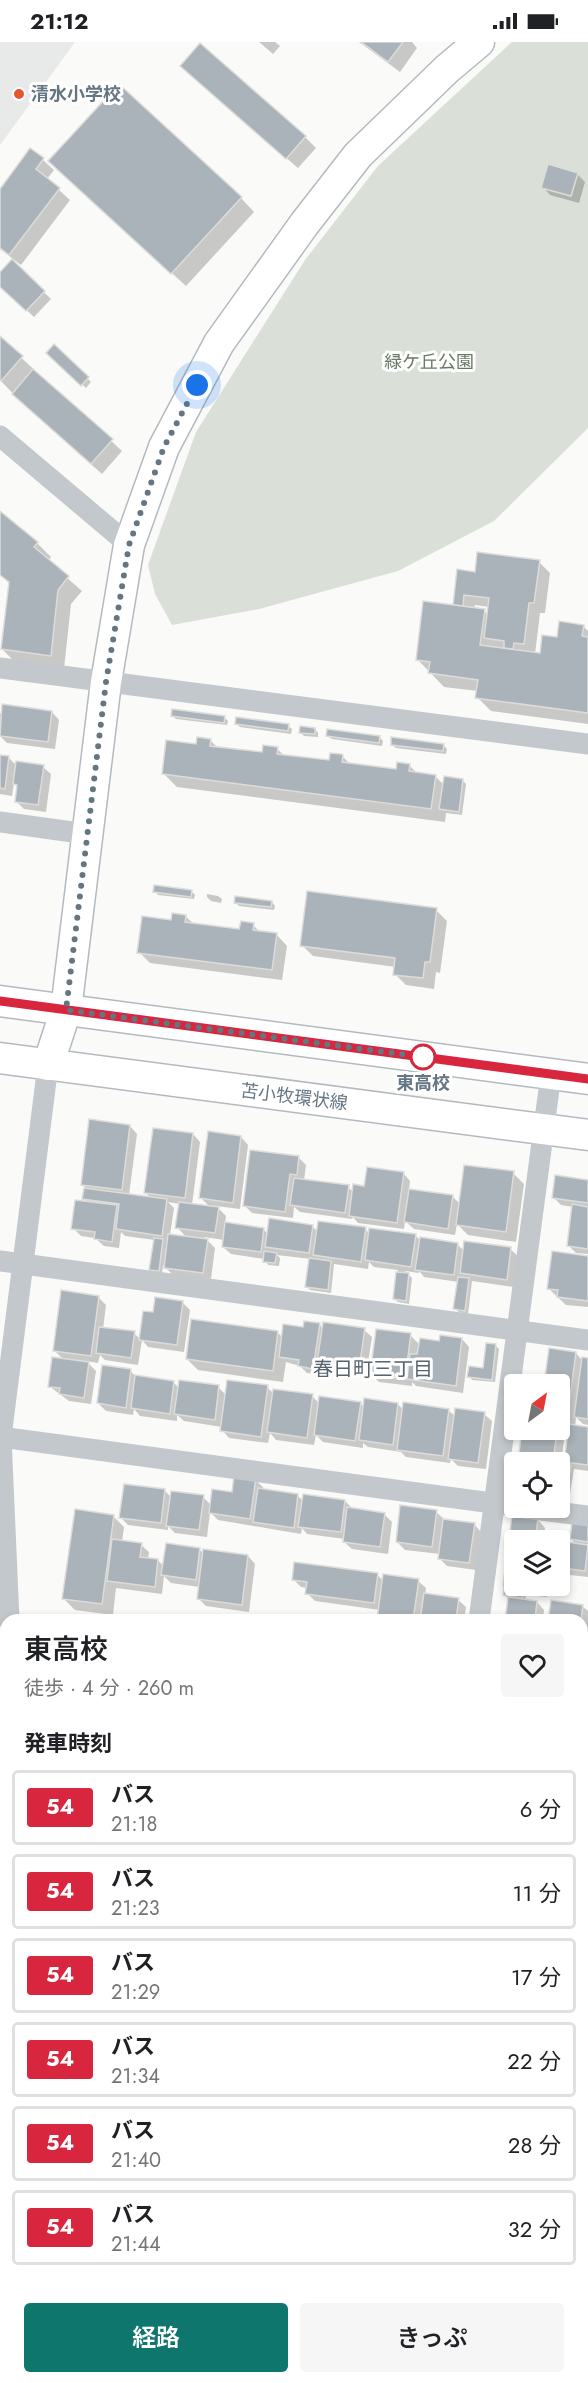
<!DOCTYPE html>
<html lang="ja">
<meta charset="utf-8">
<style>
:root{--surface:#fff;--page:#f6f6f6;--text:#202124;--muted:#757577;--line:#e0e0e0;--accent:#0f766e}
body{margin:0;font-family:Jost,"Noto Sans JP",sans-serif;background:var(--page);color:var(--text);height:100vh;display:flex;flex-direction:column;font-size:22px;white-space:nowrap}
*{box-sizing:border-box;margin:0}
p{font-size:20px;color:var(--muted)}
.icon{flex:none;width:33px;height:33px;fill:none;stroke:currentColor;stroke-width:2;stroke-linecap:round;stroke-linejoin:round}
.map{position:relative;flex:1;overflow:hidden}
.panel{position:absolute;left:0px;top:1572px;width:588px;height:770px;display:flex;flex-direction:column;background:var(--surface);border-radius:18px 18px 0 0;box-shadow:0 3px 9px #0003}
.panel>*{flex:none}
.badge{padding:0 12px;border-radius:4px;font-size:21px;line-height:39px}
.needle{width:39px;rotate:32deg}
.fabs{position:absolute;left:504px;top:1332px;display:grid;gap:12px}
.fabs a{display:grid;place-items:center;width:66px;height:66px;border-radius:6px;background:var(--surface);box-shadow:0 3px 9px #0003;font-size:30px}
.you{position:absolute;width:30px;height:30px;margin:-15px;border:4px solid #fff;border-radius:50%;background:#1a73e8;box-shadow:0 0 0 9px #1a73e833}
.map>.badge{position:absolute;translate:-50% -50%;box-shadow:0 0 0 3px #fff}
h2{padding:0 24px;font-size:22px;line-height:54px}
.round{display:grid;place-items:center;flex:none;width:63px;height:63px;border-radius:6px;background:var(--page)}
.summary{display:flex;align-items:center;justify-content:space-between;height:102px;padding:0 24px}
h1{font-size:28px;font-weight:600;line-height:45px}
.action{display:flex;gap:12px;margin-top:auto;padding:12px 24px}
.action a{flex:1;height:69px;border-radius:6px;background:var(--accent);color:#fff;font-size:24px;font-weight:600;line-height:69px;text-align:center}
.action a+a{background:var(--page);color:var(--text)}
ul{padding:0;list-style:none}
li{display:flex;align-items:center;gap:18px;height:75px;margin:0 12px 9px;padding:0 12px;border:3px solid var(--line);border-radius:6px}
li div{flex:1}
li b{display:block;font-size:22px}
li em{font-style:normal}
li .badge{min-width:66px;font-weight:700;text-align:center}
.status{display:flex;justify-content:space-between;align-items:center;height:42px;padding:0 30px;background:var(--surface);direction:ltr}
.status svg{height:16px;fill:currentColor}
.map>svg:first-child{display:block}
.built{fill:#e8e9e9}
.green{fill:#dadfd7}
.shadow{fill:#0003;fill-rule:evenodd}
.building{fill:#aab3b9;stroke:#dcdcda;stroke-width:1.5}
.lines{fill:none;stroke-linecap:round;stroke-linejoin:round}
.secondary-casing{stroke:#b3babf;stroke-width:33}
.street{stroke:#c3c8cc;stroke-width:21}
.secondary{stroke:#fff;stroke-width:30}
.line-casing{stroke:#fff;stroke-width:14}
.line{stroke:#d7263d;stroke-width:9}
.walk{stroke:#657683;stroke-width:6;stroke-dasharray:0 10.8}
.poi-dot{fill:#e4572e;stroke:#fff;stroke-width:2}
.stop-dot{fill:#fff;stroke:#d7263d;stroke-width:3}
.labels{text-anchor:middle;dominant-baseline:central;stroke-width:6;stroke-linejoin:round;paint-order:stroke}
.poi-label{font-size:18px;font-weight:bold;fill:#657683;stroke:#fff;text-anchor:start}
.park-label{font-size:18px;fill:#687a64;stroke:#fff}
.stop-label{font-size:18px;font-weight:bold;fill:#657683;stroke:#fff}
.street-label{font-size:18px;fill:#657683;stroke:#fff}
.neighbourhood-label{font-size:20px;fill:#57646e;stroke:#fff}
</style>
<div class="status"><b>21:12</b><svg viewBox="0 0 49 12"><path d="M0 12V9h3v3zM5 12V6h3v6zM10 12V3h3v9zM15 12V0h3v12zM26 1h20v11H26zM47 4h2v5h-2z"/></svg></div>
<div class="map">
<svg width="588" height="2341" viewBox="0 0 588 2341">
<rect width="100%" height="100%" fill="#fafaf8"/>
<polygon class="built" points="0,0 75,0 0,103"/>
<polygon class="green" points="512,0 588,0 588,386 494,479 398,529 259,567 172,583 155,552 148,523 196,390 305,218 378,124"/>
<g class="shadow">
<polygon points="259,0 275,0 280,4 273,12"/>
<polygon points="359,0 412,0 417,6 400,30"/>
<polygon points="193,35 305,95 316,106 298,126"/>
<polygon points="43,118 54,128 47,137 70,158 21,223 0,207 0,149"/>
<polygon points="577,132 585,140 579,161 550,153 543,145"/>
<polygon points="64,133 241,156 254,170 186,244"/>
<polygon points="12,220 51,257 34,275 0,243 0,232"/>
<polygon points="0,296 122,409 102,432 24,363 0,338"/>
<polygon points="54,305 91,340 86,346 48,311"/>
<polygon points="0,471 37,501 51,515 48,519 82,549 71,562 64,627 16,621 2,607 10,542 0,533"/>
<path d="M539,520L550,531L545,571H540L535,612L541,613L558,597L583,584L588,589V682L491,669L477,655L478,649L444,645L417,617L458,565L454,562L476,532ZM475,563L489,565L488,573L484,569L474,567Z"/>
<polygon points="52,670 59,678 55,707 7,701 0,694 0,671 2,673"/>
<polygon points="172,673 224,675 228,679 227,683 176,677"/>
<polygon points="237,682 288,684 292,687 291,692 240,685"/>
<polygon points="315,687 318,691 318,695 304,694 300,690"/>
<polygon points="328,694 379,695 383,699 382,704 332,697"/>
<polygon points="210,698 218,706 263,712 277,707 285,714 330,720 342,714 351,723 397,729 409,723 418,732 435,734 444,743 462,738 466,742 462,773 446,771 445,780 177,745 163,731 197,704"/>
<polygon points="392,702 443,703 447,707 446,712 396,706"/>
<polygon points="0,715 9,716 17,724 43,725 51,732 46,770 24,767 16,759 18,745 14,741 12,754 0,752"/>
<polygon points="155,849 191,849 195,853 194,857 158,853"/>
<polygon points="207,852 218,854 222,857 221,861 211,859 207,855"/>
<polygon points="235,860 272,860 275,864 274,868 239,864"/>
<polygon points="436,868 447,879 440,931 436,930 434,947 406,943 395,932 396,925 313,914 302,903"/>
<polygon points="185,874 194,882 241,888 253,883 261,891 276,892 287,904 282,938 150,921 139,910 172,880"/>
<path d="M130,1084L137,1092L129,1153L151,1156L145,1150L193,1092L200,1100L192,1163L211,1166L201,1156L241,1095L248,1103L240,1167L216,1164L226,1174L225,1182L263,1187L268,1192L312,1184L318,1190L365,1187L370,1192L415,1193L421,1199L457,1202L464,1209L510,1207L518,1214L514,1245L472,1239L468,1272L459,1270L455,1267L459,1240L424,1235L419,1229V1231L405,1229L412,1236L409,1262L398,1260L394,1257L398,1228L374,1225L369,1220L368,1227L334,1222L331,1251L310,1248L307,1244L311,1217L277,1213L280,1216L279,1224L268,1223L265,1217L231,1212L223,1205L224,1198L204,1195L215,1206L211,1237L173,1233L163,1223L162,1232L155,1231L151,1227L155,1198L125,1194L121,1190L119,1206L104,1204L95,1196L81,1194L73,1186L89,1161L84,1156L85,1145L82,1142ZM168,1160L180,1162L177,1185L187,1196L170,1193L174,1166Z"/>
<polygon points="299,1116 306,1123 304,1139 348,1145 354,1151 403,1131 410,1139 409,1148 452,1154 460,1162 513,1131 524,1142 516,1200 468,1193 457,1182 455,1193 414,1187 405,1179 404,1187 358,1181 353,1175 352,1177 300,1170 294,1165 293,1176 252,1171 244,1163"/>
<polygon points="588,1139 588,1212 576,1211 568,1203 573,1165 561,1163 553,1155"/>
<polygon points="588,1216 588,1265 566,1263 548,1246"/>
<polygon points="98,1255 106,1263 103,1287 134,1291 141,1298 155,1272 182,1260 190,1268 184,1310 148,1305 142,1298 138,1323 105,1318 100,1313 98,1321 86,1319 96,1329 91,1362 69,1359 49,1344 64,1318 54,1308"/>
<polygon points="319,1282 323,1287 364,1288 372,1295 366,1334 327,1329 322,1324 321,1333 307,1331 300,1324 286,1320 283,1340 198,1328 187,1317 277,1290 283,1296"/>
<polygon points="410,1293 420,1303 462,1297 469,1305 463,1351 416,1344 412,1340 412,1344 379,1340 371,1332"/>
<polygon points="496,1304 499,1307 495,1340 472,1338 469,1334 484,1328"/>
<polygon points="550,1308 576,1311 581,1317 588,1318 588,1383 583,1382 576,1375 575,1385 588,1387 588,1429 574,1427 569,1458 560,1456 560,1420 523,1420 520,1418 524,1388 560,1388 560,1384 565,1390 561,1423 571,1424 566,1419 570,1384 560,1383 560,1342 545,1342"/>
<polygon points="130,1329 137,1335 173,1340 179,1346 218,1345 226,1353 267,1345 274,1352 312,1354 319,1361 360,1361 365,1366 398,1362 403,1368 448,1368 456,1375 484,1372 492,1379 486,1427 458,1424 451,1417 450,1421 406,1415 401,1410 368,1405 363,1401 363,1406 323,1400 316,1393 314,1403 276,1398 270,1391 268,1401 229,1396 222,1388 222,1385 184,1379 177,1373 177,1379 140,1374 134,1367 133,1373 106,1369 98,1361"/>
<polygon points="255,1438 263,1445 263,1448 297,1453 303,1459 345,1459 353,1467 384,1472 392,1480 388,1512 352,1507 344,1500 345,1497 307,1492 302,1486 301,1492 218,1478 210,1470 207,1495 175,1491 168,1484 168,1488 128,1483 120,1475 165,1449 172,1456 203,1455 211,1463"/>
<polygon points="436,1470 444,1477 474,1482 481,1490 476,1528 447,1524 439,1516 440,1512 405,1508 397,1500"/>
<polygon points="113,1474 124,1485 122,1500 141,1503 149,1510 148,1517 158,1518 164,1525 199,1507 204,1512 248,1514 255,1522 249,1570 206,1564 198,1556 200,1545 171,1541 164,1534 162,1552 116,1546 113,1573 75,1568 64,1557"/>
<polygon points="513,1475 538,1478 545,1486 544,1496 547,1498 514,1498 514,1509 510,1505"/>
<polygon points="588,1482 588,1502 586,1502 588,1504 588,1535 570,1533 569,1546 552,1544 560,1544 560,1500 577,1503 571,1497"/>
<polygon points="508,1511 514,1512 514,1544 548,1544 547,1555 526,1553 525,1559 537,1560 544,1568 543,1578 507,1578 508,1556 504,1553 508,1547 504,1543"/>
<polygon points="377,1533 384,1539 418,1539 426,1546 425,1553 458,1558 466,1565 464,1578 380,1578 380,1568 315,1559 307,1551 308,1546 301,1545 293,1537"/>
<polygon points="582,1564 588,1569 588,1592 584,1615 582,1615 582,1578 549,1578"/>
<polygon points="585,1696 588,1697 588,1757 582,1754 582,1717"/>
<polygon points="582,1771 588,1772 588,1812 582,1811"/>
<polygon points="582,1822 588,1823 588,1852 582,1852"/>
<polygon points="588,1948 588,1975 585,1972"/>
<polygon points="582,2182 588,2188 588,2262 582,2254"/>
<polygon points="6,2193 6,2247 0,2251 0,2198"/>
<polygon points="0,2314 6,2322 6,2329 0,2333"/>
<polygon points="41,2336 92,2336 96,2341 45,2341"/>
<polygon points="218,2336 254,2336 255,2337 250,2341 222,2341"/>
<polygon points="274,2336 332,2336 333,2337 327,2341 305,2341 301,2336 294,2341 279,2341"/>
<polygon points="343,2336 386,2336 390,2341 347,2341"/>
<polygon points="467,2336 504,2336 497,2341 483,2341 481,2339 472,2341"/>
</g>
<g class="building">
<polygon points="361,0 403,0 388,20"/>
<polygon points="200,1 306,94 286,117 180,24"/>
<polygon points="119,42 242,155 171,232 48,119"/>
<polygon points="30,106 44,116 36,127 60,146 9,213 0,206 0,147"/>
<polygon points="548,122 578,131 571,154 541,146"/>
<polygon points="12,217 45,249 26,269 0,245 0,230"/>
<polygon points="0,294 23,314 1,339 0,338"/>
<polygon points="54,302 89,335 81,344 46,311"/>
<polygon points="33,327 113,397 91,422 12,352"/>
<polygon points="0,469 38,500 34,505 69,534 58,548 51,614 1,607 9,540 0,533"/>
<polygon points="477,510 540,518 534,561 529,561 524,602 514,601 513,607 504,606 504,599 484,596 489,556 464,553 463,564 453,563 457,527 475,530"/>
<polygon points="423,559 485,567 480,603 540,611 542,593 557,595 559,579 584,583 582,594 588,595 588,671 475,656 478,638 428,631 430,620 416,618"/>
<polygon points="2,662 52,669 48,700 0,694"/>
<polygon points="172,667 225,674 224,681 171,674"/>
<polygon points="236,675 289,682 288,689 235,682"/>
<polygon points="300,684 315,686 315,692 299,691"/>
<polygon points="327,687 380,694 379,701 326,694"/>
<polygon points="197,695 211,697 210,704 262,710 263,703 278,705 277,712 329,718 330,711 341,712 343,713 342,720 396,727 397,720 410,722 409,729 436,733 431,767 162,732 166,698 196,702"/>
<polygon points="391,695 444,702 443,709 391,703"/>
<polygon points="0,713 9,714 5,747 0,746"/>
<polygon points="16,719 44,723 38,763 15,760 17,743 13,742"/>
<polygon points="444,734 463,737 459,770 439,767"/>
<polygon points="154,843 192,848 191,855 153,850"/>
<polygon points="307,849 437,866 430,920 425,920 423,936 393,933 395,916 300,904"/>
<polygon points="235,854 272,859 271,865 234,861"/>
<polygon points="172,871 186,873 185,880 239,887 241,879 254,881 253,888 277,891 272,928 137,911 142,874 171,878"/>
<polygon points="89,1077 130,1083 122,1148 81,1143"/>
<polygon points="153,1086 193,1091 185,1156 144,1151"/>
<polygon points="208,1089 241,1094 233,1161 199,1156"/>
<polygon points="250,1108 299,1114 297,1133 290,1132 285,1170 243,1164"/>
<polygon points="464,1123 514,1129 506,1190 456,1183"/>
<polygon points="367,1125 404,1130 397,1181 349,1174 353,1142 364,1144"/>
<polygon points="555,1133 588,1138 588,1161 552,1156"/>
<polygon points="294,1136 349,1143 345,1171 290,1163"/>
<polygon points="84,1146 167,1157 162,1194 116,1187 119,1162 82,1157"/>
<polygon points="409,1147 453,1153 448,1187 404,1180"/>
<polygon points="75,1158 117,1163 112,1200 94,1197 95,1190 71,1187"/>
<polygon points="179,1160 219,1165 215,1191 175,1186"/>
<polygon points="572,1162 588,1165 588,1207 567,1204"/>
<polygon points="269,1176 313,1183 309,1211 265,1205"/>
<polygon points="318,1179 366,1185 361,1220 313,1213"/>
<polygon points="225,1180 264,1186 261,1210 222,1205"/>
<polygon points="369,1186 416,1192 411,1225 365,1218"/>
<polygon points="168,1192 208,1197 203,1231 164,1226"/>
<polygon points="420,1195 458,1201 454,1233 415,1228"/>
<polygon points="154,1196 163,1197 159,1229 149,1228"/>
<polygon points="464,1199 511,1205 507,1238 460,1231"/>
<polygon points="264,1209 277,1211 275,1221 263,1220"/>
<polygon points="552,1209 588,1214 588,1259 557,1255 558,1248 547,1247"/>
<polygon points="309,1216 331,1219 328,1248 305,1245"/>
<polygon points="396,1230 409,1231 406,1259 393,1257"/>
<polygon points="458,1235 469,1236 465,1269 453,1267"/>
<polygon points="61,1248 99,1254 91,1314 53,1309"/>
<polygon points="155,1255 183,1259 177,1303 139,1298 143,1269 153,1270"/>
<polygon points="191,1277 278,1289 273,1329 186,1317"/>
<polygon points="304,1279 320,1281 313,1327 298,1324 299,1318 279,1315 283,1282 303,1285"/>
<polygon points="323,1280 365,1286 359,1327 317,1321"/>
<polygon points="99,1285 135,1289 131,1316 96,1311"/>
<polygon points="376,1287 411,1291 405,1337 370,1332"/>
<polygon points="440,1293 462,1296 456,1344 407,1337 410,1312 417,1312 420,1296 439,1299"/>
<polygon points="486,1301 496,1302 492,1338 467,1335 469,1324 483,1326"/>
<polygon points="549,1306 576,1310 567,1378 560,1377 560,1342 544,1342"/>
<polygon points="52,1315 89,1320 84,1356 59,1352 60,1346 48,1345"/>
<polygon points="582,1315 588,1316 588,1377 574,1375"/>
<polygon points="102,1323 131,1327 126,1366 97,1361"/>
<polygon points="135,1333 174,1339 170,1372 131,1366"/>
<polygon points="179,1338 219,1343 215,1378 174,1372"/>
<polygon points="227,1338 268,1343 261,1395 220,1389"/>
<polygon points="273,1347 313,1352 307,1396 267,1390"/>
<polygon points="319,1354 361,1360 355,1399 314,1393"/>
<polygon points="364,1356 398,1361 393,1403 359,1398"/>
<polygon points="403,1360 449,1367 443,1414 397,1408"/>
<polygon points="455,1366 485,1370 478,1421 448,1417"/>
<polygon points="569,1382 588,1385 588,1423 564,1420"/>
<polygon points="522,1388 557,1388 553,1420 518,1418"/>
<polygon points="560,1421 571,1423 566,1455 560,1454"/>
<polygon points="234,1433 256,1436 250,1477 209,1471 212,1447 232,1450"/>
<polygon points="124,1442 165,1447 161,1481 119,1476"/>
<polygon points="258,1446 298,1452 294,1486 253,1480"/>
<polygon points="171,1449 204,1453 199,1488 166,1484"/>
<polygon points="303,1452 345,1458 341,1490 298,1485"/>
<polygon points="400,1463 437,1468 432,1505 396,1500"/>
<polygon points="347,1465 385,1471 380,1505 343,1500"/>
<polygon points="75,1467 114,1473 102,1562 62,1557"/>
<polygon points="512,1473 538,1477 536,1492 543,1493 543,1498 514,1498 514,1506 508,1505"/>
<polygon points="443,1477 475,1481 469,1521 438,1517"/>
<polygon points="572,1479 588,1481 588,1500 570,1497"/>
<polygon points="112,1497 142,1501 140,1515 158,1517 155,1545 107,1539"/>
<polygon points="560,1499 588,1503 585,1529 563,1526 561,1539 560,1539"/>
<polygon points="166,1501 200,1506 196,1538 161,1533"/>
<polygon points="203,1507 248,1513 242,1563 197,1557"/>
<polygon points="507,1510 514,1511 514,1544 540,1544 540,1549 503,1544"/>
<polygon points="294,1520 378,1531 374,1561 305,1552 307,1540 292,1538"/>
<polygon points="383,1532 419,1537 413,1578 377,1577"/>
<polygon points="504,1545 523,1547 522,1556 503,1553"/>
<polygon points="424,1551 459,1556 456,1577 420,1578"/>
<polygon points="508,1555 537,1559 535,1578 505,1578"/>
<polygon points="551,1558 583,1563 581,1578 548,1578"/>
<polygon points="584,1694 588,1695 588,1751 582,1751"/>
<polygon points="582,1769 588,1770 588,1806 582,1805"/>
<polygon points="582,1821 588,1822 588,1847 582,1846"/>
<polygon points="582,2181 588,2189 588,2231 582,2235"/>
<polygon points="6,2191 6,2241 3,2236 0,2238 0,2196"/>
<polygon points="588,2236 588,2264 582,2256 582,2241"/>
<polygon points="6,2280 6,2311 0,2303 0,2284"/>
<polygon points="39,2336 91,2336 93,2338 89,2341 43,2341"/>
<polygon points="216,2336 240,2336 233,2341 220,2341"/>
<polygon points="299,2336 326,2336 319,2341 303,2341"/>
<polygon points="341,2336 387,2336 380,2341 345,2341"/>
</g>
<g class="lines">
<g class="secondary-casing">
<g id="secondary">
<polyline points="0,959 588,1037"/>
<polyline points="0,1016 588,1093"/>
<polyline points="48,1023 66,968 106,640 129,503 164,405 219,301 305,181 358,113 447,27 479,0"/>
</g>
</g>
<g class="street">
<polyline points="0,394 129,503"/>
<polyline points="0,626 588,702"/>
<polyline points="0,780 87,792"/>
<polyline points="0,1219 588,1298"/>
<polyline points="0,1395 514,1464"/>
<polyline points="525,1466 588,1474"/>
<polyline points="9,1578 1,1395 48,1023"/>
<polyline points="479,1578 551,1032"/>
<polyline points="582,1663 588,1664"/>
<polyline points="0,1784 6,1785"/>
<polyline points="582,1863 588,1863"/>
<polyline points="582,1995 588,1995"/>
<polyline points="0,2021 6,2021"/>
<polyline points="582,2086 588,2161"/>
<polyline points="0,2170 6,2165"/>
<polyline points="171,2336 175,2341"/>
<polyline points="399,2336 403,2341"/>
<polyline points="574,2341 581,2336"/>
</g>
<use href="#secondary" class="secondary"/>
</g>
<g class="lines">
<g class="line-casing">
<polyline id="line" points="0,959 588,1037"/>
</g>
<use href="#line" class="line"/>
<polyline class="walk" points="197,343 164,405 129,503 106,640 66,968 423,1015"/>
</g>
<circle class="poi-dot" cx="19" cy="52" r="6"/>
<circle class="stop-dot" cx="423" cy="1015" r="12"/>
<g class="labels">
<g class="poi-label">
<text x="31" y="52">清水小学校</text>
</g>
<g class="park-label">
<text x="429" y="320">緑ケ丘公園</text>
</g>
<g class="stop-label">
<text x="423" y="1041">東高校</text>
</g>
<g class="street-label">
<text transform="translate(294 1055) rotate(7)">苫小牧環状線</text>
</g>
<g class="neighbourhood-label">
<text x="373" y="1327">春日町三丁目</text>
</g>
</g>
</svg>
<div class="fabs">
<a><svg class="needle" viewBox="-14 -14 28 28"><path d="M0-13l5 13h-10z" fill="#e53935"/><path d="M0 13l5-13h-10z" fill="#757577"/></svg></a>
<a><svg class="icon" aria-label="locate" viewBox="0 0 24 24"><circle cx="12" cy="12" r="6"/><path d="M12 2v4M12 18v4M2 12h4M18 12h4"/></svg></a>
<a><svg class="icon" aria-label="layers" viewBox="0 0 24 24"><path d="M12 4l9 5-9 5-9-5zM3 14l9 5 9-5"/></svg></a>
</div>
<div class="you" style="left:197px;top:343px"></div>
<section class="panel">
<div class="summary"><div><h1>東高校</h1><p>徒歩 · 4 分 · 260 m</p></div><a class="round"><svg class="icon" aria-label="heart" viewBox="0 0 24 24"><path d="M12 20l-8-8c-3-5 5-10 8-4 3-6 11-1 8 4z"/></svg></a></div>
<h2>発車時刻</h2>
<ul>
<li><span class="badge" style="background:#d7263d;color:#fff">54</span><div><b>バス</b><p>21:18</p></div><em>6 分</em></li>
<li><span class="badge" style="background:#d7263d;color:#fff">54</span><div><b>バス</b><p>21:23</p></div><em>11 分</em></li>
<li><span class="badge" style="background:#d7263d;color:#fff">54</span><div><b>バス</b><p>21:29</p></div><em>17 分</em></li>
<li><span class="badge" style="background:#d7263d;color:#fff">54</span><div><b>バス</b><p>21:34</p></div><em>22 分</em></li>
<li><span class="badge" style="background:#d7263d;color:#fff">54</span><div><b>バス</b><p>21:40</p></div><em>28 分</em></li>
<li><span class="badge" style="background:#d7263d;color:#fff">54</span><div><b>バス</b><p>21:44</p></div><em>32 分</em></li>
</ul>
<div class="action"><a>経路</a><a>きっぷ</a></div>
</section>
</div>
